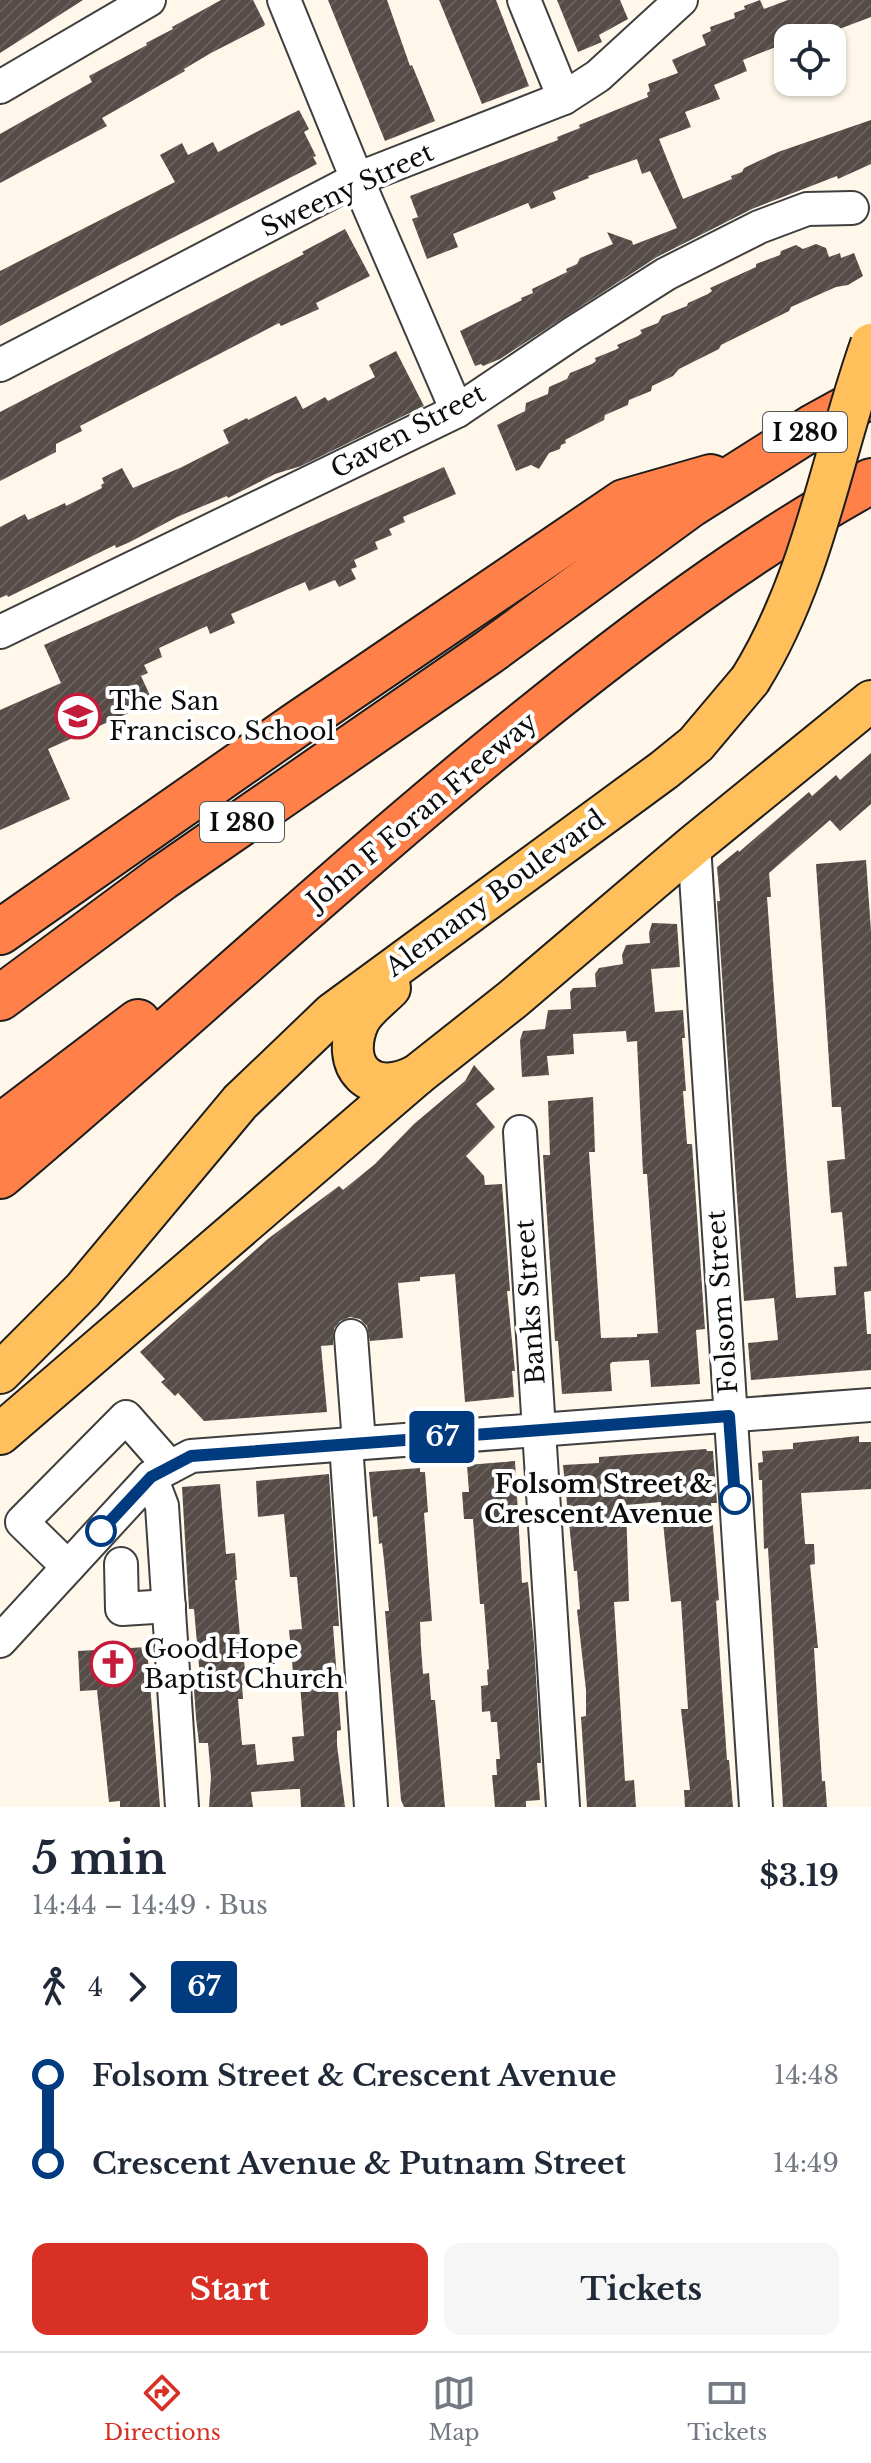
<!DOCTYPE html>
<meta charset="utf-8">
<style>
:root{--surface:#fff;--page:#f6f6f7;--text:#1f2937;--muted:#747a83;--line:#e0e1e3;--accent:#d93025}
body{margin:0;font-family:"Libre Baskerville",serif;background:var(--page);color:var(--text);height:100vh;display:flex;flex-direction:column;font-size:30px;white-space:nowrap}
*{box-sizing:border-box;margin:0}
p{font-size:26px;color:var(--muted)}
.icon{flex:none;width:44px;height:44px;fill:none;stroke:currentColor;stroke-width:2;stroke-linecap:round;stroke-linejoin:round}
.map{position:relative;height:1807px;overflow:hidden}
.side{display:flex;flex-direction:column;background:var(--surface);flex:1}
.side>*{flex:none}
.badge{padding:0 16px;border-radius:6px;font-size:28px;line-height:52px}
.fabs{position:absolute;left:774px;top:24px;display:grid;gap:16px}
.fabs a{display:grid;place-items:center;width:72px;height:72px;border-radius:16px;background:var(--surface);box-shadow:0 2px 6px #0004;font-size:40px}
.map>.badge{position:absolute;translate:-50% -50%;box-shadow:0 0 0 4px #fff}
.legs{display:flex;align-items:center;gap:12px;height:88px;padding:0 32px;font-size:26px}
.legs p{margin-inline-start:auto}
.summary{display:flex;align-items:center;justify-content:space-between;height:136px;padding:0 32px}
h1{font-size:44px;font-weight:700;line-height:60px}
.action{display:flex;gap:16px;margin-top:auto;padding:16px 32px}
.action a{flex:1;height:92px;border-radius:16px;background:var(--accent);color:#fff;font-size:32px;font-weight:700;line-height:92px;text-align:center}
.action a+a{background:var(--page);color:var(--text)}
ul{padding:0 32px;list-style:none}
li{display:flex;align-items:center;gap:28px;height:88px;font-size:30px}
li i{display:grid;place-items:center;width:12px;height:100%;margin:0 10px;background:currentColor}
li i::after{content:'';width:20px;height:20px;margin:-10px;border:6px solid;border-radius:50%;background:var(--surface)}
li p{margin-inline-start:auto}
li:first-child i{background:linear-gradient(#0000 50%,currentColor 0)}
li:last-child i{background:linear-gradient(currentColor 50%,#0000 0)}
.menu{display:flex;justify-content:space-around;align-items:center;height:112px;border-top:2px solid var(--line);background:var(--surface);font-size:22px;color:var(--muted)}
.menu a{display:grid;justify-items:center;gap:4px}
.menu .active{color:var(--accent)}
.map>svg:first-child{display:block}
.building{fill:url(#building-hatch)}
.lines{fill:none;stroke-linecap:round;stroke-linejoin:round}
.minor-casing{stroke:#3f3f3f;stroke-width:36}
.major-casing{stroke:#1d1d1d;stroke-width:44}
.highway-casing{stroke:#1d1d1d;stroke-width:48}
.minor{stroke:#fff;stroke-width:32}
.major{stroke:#ffbf5a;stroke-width:40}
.highway{stroke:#ff8149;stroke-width:44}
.major-bridge-casing{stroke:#1d1d1d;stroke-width:44;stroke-linecap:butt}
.major-bridge{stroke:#ffbf5a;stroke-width:40}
.line-1-casing{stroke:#fff;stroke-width:18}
.line-1{stroke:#003b80;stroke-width:12}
.stop-1-dot{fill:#fff;stroke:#003b80;stroke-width:4}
.labels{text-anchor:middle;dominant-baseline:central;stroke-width:8;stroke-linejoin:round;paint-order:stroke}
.shield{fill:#fff;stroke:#555;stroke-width:2}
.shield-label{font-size:24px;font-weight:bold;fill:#0c0c0c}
.street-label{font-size:26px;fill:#0c0c0c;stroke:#fff}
.poi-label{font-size:26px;fill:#0c0c0c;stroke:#fff;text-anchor:start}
.stop-label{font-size:26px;font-weight:bold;fill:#0c0c0c;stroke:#fff;text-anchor:end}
</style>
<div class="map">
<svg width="871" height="1807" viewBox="0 0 871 1807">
<defs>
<pattern id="building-hatch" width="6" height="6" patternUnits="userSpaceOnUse" patternTransform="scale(2)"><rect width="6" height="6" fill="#554b47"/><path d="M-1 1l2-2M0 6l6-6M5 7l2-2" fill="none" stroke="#68605d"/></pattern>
</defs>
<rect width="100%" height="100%" fill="#fff8ea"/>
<g class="building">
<polygon points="0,0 83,0 0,53"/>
<polygon points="221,0 253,0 265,24 264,26 211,53 184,69 185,71 102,118 107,126 0,183 0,134 92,82 89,76 147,45 146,43 173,29 172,27"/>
<polygon points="328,0 387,0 410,66 412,65 435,121 385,141"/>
<polygon points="439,0 496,0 529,86 482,104"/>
<polygon points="557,0 620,0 628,19 599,35 602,42 578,52"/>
<polygon points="760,0 764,9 788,0 871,0 871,17 834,31 832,27 805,38 788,38 788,42 743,60 747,71 714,85 720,99 685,112 691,127 659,139 683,199 732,179 731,176 742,172 744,168 778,152 871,120 871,164 838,179 837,176 752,209 657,257 500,359 483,366 481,364 475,366 460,331 522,300 521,298 533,293 532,289 567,272 566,269 577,264 580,258 613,244 607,232 632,241 633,245 677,228 650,171 642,174 637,159 588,176 589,178 553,192 556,199 531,209 528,203 453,234 458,247 427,259 412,219 418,217 410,196 558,140 557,137 580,128 579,125 648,97 647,93 650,91 648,84 678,73 672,60 706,45 702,35 711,31 710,27 735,18 734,13 745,9 744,6"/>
<polygon points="299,110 309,129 304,132 316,156 313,157 317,164 0,326 0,271 175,182 160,155 182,143 188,155 213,142 218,152"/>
<polygon points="345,229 370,276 316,303 319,309 281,326 279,323 80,426 82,431 56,444 56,452 0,481 0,412 304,254 302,252"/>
<polygon points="816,244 826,248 829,257 840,253 841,258 854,253 863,276 848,285 836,287 791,307 789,311 721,345 719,349 679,369 673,376 652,386 651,391 629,400 628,405 605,415 604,420 565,440 566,443 561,445 560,449 549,453 539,469 531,465 516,471 497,425 525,411 526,403 548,394 549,387 567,379 570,373 592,364 596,361 595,358 615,350 619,348 617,345 638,336 642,333 640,330 658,323 662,316 687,306 688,303 708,294 712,291 710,288 756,267 756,264 780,255 781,251 796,245 803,249"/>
<polygon points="396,351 424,406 301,466 275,474 228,498 227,496 177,517 130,542 116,548 115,545 8,597 7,595 0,598 0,527 25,514 28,520 65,503 66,506 102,488 101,485 104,483 102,478 122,468 133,488 182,467 229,443 223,430 247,418 248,420 296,396 303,409 325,397 328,401 375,377 369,365"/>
<polygon points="444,467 456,494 403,517 405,522 389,529 392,535 375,542 378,549 354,560 357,567 351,569 356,579 339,587 335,580 309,591 305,582 231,614 235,623 210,634 207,626 159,648 162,657 144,665 148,673 141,676 153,702 48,749 70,799 0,830 0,710 61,683 44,645"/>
<polygon points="871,753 871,804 840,831 830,820 769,873 771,897 767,897 796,1298 836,1295 834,1267 847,1266 842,1212 831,1213 827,1161 845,1159 841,1107 832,1107 816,864 866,860 871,931 871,1291 864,1292 867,1334 871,1334 871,1370 751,1380 748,1343 778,1340 774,1298 744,1301 717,901 720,901 717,867 738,850 739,852 809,792 812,796 836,775 840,780"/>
<polygon points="652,923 677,924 680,967 651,969 655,1012 683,1010 685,1038 682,1038 686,1091 683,1091 687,1144 692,1144 705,1329 696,1330 700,1384 651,1387 649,1360 612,1362 610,1364 612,1391 562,1394 558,1341 555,1341 543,1155 550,1155 548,1101 593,1097 595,1152 589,1152 601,1338 637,1337 637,1334 658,1333 647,1174 643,1174 637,1041 627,1042 626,1031 573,1034 574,1054 547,1056 549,1075 522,1077 520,1040 523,1031 545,1029 548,1010 571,1009 570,992 573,988 596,987 595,974 599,968 623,964 622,955 626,945 650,943 649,933"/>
<polygon points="474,1065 495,1089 476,1104 495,1127 466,1156 484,1176 485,1185 502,1184 510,1291 507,1291 515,1371 512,1371 514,1397 465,1402 455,1274 420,1277 420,1281 398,1283 403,1338 370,1341 367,1326 360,1319 350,1317 340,1321 334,1328 333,1345 321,1346 327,1412 204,1421 178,1393 175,1396 161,1382 165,1379 140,1352 269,1238 339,1186 343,1190 375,1164 414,1124 465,1081"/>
<polygon points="859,1436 859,1442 871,1442 871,1489 801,1493 805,1544 814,1544 815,1564 810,1565 818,1648 814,1648 822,1781 825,1781 827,1807 783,1807 768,1548 764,1549 762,1480 759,1480 758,1463 763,1462 762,1451 793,1449 793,1443"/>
<polygon points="706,1449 707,1451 713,1451 717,1503 711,1503 719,1600 716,1601 727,1760 729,1760 733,1807 685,1807 684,1790 690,1790 681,1709 688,1709 681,1601 671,1602 661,1502 626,1505 629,1601 614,1602 625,1781 634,1780 636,1807 587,1807 581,1717 586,1716 586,1690 577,1610 580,1609 577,1571 574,1571 563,1465 599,1463 599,1457"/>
<polygon points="515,1461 522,1583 528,1582 534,1644 541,1763 537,1763 540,1800 526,1801 526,1807 495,1807 492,1775 497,1775 496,1759 500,1759 497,1722 491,1722 490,1711 482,1712 481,1686 488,1685 487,1670 489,1669 484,1604 480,1604 473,1519 464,1519 462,1492 469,1492 467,1465"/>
<polygon points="420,1468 420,1472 425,1472 428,1512 424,1513 432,1621 420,1622 421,1647 423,1674 429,1673 431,1700 435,1700 445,1807 404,1807 401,1800 385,1611 389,1611 384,1560 382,1543 379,1544 377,1516 373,1517 369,1472"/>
<polygon points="329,1474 339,1626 333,1626 341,1730 337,1731 337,1745 345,1807 301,1807 300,1789 295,1789 251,1792 253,1807 209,1807 211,1777 208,1743 199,1743 196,1718 194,1689 201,1689 194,1609 189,1609 182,1487 220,1484 226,1554 235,1553 237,1580 235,1580 242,1659 244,1659 246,1685 242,1685 243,1699 238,1699 242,1745 255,1744 257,1765 294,1761 292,1737 304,1736 300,1683 294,1683 289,1630 302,1629 297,1577 290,1577 284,1514 258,1517 256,1481"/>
<polygon points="147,1647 160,1807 120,1807 120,1801 109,1802 97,1690 80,1691 78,1651"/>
</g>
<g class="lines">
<g class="minor-casing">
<g id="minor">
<polyline points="284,0 357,179 457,411"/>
<polyline points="524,0 564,98"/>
<polyline points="0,87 149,0"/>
<polyline points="0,365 357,179 564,98 598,76 681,0"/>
<polyline points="0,632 457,411 573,333 666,274 759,227 807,209 852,208"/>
<polyline points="694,845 756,1807"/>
<polyline points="520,1132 563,1807"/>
<polyline points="351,1336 359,1443"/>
<polyline points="346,1444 371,1807"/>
<polyline points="151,1477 162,1506 182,1807"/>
<polyline points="121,1564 122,1609 169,1606"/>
<polyline points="68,1567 22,1522 126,1417 170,1467"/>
<polyline points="0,1641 151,1477 191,1456 871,1405"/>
</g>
</g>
<g class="major-casing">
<g id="major">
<path d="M390,988C380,998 365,1009 359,1021C339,1066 370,1100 417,1075"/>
<polyline points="0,1373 83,1290 240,1102 333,1013 664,770 696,744 750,680"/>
<polyline points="0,1434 417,1075 513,999 694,845 871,701"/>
</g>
</g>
<g class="highway-casing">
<g id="highway">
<polyline points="0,932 296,725 624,502 711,477"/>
<polyline points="0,998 162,878 489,652 690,505 813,427 871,395"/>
<polyline points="0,1127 138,1022"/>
<path d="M0,1176C177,1027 345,868 525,723C635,634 748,549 871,481"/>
</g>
</g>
<use href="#minor" class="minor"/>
<use href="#major" class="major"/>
<use href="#highway" class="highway"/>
<g class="major-bridge-casing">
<path id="major-bridge" d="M750,680C814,577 831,457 871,344"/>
</g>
<use href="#major-bridge" class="major-bridge"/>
</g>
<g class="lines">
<g class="line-1-casing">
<polyline id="line-1" points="101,1531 151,1477 191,1456 729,1416 735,1499"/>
</g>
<use href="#line-1" class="line-1"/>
</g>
<defs>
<g id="school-ring" transform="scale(2.3)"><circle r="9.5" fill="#fff" stroke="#c41b3b" stroke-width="1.5"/><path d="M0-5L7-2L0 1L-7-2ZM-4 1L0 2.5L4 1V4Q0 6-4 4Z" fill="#c41b3b"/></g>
<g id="church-ring" transform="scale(2.3)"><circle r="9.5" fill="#fff" stroke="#c41b3b" stroke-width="1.5"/><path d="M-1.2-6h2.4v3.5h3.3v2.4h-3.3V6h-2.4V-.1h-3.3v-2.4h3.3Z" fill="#c41b3b"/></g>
</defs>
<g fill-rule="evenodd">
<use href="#school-ring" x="78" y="716"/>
<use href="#church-ring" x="113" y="1664"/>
</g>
<g class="stop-1-dot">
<circle cx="735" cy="1499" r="14"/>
<circle cx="101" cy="1531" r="14"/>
</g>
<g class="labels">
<g class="shield">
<rect x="763" y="412" width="84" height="40" rx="6"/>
<rect x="200" y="802" width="84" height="40" rx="6"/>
</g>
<g class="shield-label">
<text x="805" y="432">I 280</text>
<text x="242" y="822">I 280</text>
</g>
<g class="street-label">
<text transform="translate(347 190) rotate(-25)">Sweeny Street</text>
<text transform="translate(408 431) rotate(-28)">Gaven Street</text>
<text transform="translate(422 811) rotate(-40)">John F Foran Freeway</text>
<text transform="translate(495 893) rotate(-36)">Alemany Boulevard</text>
<text transform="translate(530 1302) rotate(-94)">Banks Street</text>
<text transform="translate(722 1302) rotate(-94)">Folsom Street</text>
</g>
<g class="poi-label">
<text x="109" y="701">The San<tspan x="109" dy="30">Francisco School</tspan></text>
<text x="144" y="1649">Good Hope<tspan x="144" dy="30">Baptist Church</tspan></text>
</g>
<g class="stop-label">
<text x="713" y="1484">Folsom Street &amp;<tspan x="713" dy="30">Crescent Avenue</tspan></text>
</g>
</g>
</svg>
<div class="fabs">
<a><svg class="icon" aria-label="locate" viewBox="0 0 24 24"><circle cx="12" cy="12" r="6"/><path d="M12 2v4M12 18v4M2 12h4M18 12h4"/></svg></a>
</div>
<b class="badge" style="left:442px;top:1437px;background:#003b80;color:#fff">67</b>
</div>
<section class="side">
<div class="summary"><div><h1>5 min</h1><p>14:44 – 14:49 · Bus</p></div><b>$3.19</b></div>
<div class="legs"><svg class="icon" aria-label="walk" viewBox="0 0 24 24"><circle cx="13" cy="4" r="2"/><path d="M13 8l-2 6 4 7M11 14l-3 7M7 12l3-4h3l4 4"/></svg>4<svg class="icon" aria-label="forward" viewBox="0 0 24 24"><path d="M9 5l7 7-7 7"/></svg><b class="badge" style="background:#003b80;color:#fff">67</b></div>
<ul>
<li><i style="color:#003b80"></i><b>Folsom Street &amp; Crescent Avenue</b><p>14:48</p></li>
<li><i style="color:#003b80"></i><b>Crescent Avenue &amp; Putnam Street</b><p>14:49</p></li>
</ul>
<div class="action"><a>Start</a><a>Tickets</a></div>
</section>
<nav class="menu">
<a class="active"><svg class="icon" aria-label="directions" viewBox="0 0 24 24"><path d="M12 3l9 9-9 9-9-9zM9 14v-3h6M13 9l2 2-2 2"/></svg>Directions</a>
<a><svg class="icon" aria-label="map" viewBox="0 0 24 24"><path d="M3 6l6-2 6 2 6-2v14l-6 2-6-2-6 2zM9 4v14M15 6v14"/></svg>Map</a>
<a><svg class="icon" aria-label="tickets" viewBox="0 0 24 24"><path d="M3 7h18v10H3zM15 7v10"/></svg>Tickets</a>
</nav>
